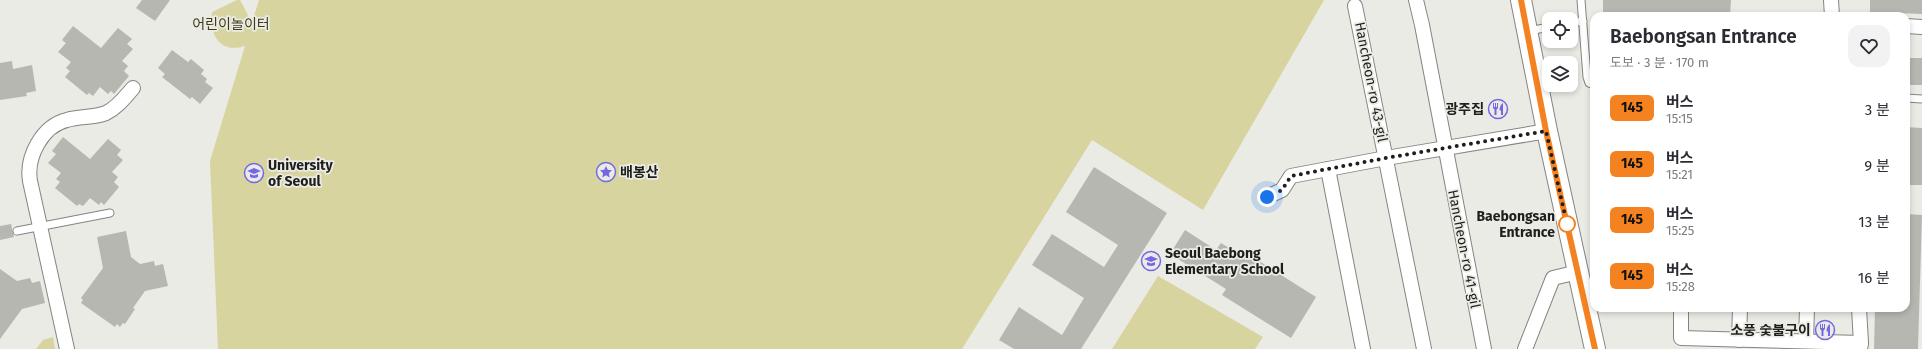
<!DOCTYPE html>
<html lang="ko">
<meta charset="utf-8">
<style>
:root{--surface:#fff;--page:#f2f2f3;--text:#2b2b33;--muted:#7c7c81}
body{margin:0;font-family:"Fira Sans","Noto Sans KR",sans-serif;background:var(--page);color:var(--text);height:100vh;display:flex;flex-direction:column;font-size:15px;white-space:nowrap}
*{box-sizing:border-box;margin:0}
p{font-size:13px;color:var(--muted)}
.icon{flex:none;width:22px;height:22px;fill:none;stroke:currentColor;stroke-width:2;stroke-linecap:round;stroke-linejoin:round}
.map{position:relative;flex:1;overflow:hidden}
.sheet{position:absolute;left:1590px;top:12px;width:320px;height:300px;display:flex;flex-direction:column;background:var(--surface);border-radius:12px;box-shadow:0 2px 6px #0003}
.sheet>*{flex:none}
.badge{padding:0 8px;border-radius:6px;font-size:14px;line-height:26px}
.fabs{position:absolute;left:1542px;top:12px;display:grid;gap:8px}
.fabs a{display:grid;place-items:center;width:36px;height:36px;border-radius:8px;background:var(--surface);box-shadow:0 2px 6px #0003;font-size:20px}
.you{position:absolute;width:20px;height:20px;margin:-10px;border:3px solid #fff;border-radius:50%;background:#1a73e8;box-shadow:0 0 0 6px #1a73e833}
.map>.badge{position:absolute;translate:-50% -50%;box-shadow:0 0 0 2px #fff}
.round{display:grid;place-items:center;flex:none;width:42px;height:42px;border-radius:12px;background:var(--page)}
.summary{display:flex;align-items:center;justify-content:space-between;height:68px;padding:0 20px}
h1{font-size:19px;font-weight:600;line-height:30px}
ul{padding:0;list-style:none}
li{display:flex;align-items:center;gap:12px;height:56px;padding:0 20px}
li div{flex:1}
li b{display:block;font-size:15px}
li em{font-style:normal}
li .badge{min-width:44px;font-weight:700;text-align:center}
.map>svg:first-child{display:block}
.green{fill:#d7d49f}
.building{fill:#b7b7b2}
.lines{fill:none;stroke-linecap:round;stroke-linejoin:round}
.lane-casing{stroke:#848480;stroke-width:9}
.street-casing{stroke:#848480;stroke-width:16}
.secondary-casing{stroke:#848480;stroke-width:22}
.lane{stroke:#fff;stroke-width:7}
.street{stroke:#fff;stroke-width:14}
.secondary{stroke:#fff;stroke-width:20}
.line-casing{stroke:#fff;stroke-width:9}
.line{stroke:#f58220;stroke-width:6}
.walk{stroke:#1e1e1c;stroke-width:4;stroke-dasharray:0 7.2}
.stop-dot{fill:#fff;stroke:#f58220;stroke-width:2}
.labels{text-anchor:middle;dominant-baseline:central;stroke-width:3.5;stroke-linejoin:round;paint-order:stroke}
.park-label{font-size:14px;fill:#3f3c15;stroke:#ebebe6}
.street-label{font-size:14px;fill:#1e1e1c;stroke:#ebebe6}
.poi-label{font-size:14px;font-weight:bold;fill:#1e1e1c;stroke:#ebebe6;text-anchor:start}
.stop-label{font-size:14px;font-weight:bold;fill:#1e1e1c;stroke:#ebebe6;text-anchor:end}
</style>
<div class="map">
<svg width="1922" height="349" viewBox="0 0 1922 349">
<rect width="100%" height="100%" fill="#ebebe6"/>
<g class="green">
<path d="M237,0H240L247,13L251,25L259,0H1324L1203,210L1092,140L962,349H218L210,161L245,46C220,54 209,35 212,12Z"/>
<polygon points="1158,276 1263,337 1255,349 1112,349"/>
<polygon points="53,337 55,349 36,349 43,340"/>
</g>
<g class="building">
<polygon points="142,0 170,0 155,21 136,8"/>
<polygon points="1603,0 1731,0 1730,16 1654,16 1603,13"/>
<polygon points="1870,0 1922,0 1922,14 1870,12"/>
<polygon points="73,26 101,48 118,28 132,39 127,44 133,49 122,61 128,66 124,71 129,76 114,94 111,91 108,94 100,87 93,96 89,93 87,95 65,77 70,71 66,68 71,62 58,52 66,43 62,40"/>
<polygon points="172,50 188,62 191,59 204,70 201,74 207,79 205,82 213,88 200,104 192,97 190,99 162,77 165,74 158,68"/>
<rect x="1906" y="58" width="16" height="27"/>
<polygon points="12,61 13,69 32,65 36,91 26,93 27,96 0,100 0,63"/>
<polygon points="1906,127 1922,128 1922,185 1906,185"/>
<polygon points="63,137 90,159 108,139 121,150 117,155 123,160 112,172 118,177 114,182 119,187 104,205 101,202 99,205 90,198 83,206 79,204 77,206 55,188 60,182 56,179 61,173 48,163 56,154 52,151"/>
<polygon points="1094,167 1167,213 1081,349 1014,349 999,340 1019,307 1062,335 1084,298 1032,265 1052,234 1104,267 1118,245 1066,212"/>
<polygon points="1906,214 1922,215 1918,349 1874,349 1875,308 1906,308"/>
<polygon points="11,224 14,237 0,240 0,226"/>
<polygon points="1185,230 1216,250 1221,243 1245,258 1248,254 1316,297 1291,338 1222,295 1226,289 1170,254"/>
<polygon points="126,231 131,257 140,264 154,261 155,266 163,264 168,286 145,291 133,308 135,309 125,324 123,323 120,327 117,324 115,327 81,303 83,300 81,298 103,268 97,237"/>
<polygon points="0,269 17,281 30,278 32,283 40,281 45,303 22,309 0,339"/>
</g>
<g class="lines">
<g class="lane-casing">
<g id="lane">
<polyline points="1581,0 1587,77 1589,83 1594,85"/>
<polyline points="1571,23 1583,21"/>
<polyline points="1529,31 1549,27"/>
<polyline points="1906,98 1922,99"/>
<polyline points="17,231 110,213"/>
</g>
</g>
<g class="street-casing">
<g id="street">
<polyline points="1416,0 1422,25 1484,349"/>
<polyline points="1831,0 1832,16"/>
<polyline points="1355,6 1424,349"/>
<polyline points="1906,26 1922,27"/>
<polyline points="1328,169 1363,349"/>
<polyline points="1267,197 1282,190 1291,176 1386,158 1547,131"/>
<polyline points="1681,308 1681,338 1861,343"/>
<polyline points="1859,308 1861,343 1860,349"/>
<polyline points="1739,340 1740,308"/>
<polyline points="1806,341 1807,308"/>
<path d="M67,349L30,181C26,157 42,126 67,120C79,116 94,118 106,113C117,108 125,97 133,88"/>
<polyline points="1525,349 1553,278 1578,272"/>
</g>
</g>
<g class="secondary-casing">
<polyline id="secondary" points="1521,0 1547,131 1595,349"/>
</g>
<use href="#lane" class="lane"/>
<use href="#street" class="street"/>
<use href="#secondary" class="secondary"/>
</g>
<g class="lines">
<g class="line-casing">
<polyline id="line" points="1521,0 1546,131 1595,349"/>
</g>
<use href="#line" class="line"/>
<polyline class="walk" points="1267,197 1282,190 1291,176 1386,158 1546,131 1567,224"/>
</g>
<defs>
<g id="restaurant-ring" transform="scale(1)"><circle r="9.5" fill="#ebebe6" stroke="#7668e3" stroke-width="1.5"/><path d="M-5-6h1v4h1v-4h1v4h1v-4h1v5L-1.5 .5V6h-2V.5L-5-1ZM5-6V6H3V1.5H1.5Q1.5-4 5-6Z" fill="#7668e3"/></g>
<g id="sight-ring" transform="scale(1)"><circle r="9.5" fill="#ebebe6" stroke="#7668e3" stroke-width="1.5"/><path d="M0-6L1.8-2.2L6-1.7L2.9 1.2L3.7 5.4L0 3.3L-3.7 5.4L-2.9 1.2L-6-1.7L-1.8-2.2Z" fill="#7668e3"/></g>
<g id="university-ring" transform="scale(1)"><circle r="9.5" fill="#ebebe6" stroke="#7668e3" stroke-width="1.5"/><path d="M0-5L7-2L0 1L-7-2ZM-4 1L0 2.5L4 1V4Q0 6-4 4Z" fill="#7668e3"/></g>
<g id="school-ring" transform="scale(1)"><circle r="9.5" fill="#ebebe6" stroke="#7668e3" stroke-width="1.5"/><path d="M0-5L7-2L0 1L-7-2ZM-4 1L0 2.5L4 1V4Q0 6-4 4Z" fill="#7668e3"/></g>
</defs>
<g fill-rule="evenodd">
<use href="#restaurant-ring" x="1498" y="109"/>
<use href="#sight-ring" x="606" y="172"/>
<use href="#university-ring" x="254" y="173"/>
<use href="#school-ring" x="1151" y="261"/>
<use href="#restaurant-ring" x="1825" y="330"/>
</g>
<circle class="stop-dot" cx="1567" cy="224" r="8"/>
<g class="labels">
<g class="park-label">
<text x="231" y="24">어린이놀이터</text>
</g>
<g class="street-label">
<text transform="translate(1371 82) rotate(79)">Hancheon-ro 43-gil</text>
<text transform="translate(1464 249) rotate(79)">Hancheon-ro 41-gil</text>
</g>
<g class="poi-label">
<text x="1484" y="109" text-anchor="end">광주집</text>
<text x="268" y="165">University<tspan x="268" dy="16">of Seoul</tspan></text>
<text x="620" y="172">배봉산</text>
<text x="1165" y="253">Seoul Baebong<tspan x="1165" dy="16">Elementary School</tspan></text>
<text x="1811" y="330" text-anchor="end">소풍 숯불구이</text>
</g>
<g class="stop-label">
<text x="1555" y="216">Baebongsan<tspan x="1555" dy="16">Entrance</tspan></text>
</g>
</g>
</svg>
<div class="fabs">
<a><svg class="icon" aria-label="locate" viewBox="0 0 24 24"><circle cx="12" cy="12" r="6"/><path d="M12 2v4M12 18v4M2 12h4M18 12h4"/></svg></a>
<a><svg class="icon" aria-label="layers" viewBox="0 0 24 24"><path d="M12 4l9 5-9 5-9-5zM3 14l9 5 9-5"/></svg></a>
</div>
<div class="you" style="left:1267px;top:197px"></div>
<section class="sheet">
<div class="summary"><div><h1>Baebongsan Entrance</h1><p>도보 · 3 분 · 170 m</p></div><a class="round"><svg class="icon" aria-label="heart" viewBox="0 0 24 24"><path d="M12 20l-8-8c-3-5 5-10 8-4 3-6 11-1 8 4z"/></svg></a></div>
<ul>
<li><span class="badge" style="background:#f58220;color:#111">145</span><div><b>버스</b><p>15:15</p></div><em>3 분</em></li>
<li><span class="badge" style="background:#f58220;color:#111">145</span><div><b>버스</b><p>15:21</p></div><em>9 분</em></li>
<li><span class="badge" style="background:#f58220;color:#111">145</span><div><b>버스</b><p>15:25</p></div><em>13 분</em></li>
<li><span class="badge" style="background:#f58220;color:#111">145</span><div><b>버스</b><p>15:28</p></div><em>16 분</em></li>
</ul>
</section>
</div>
